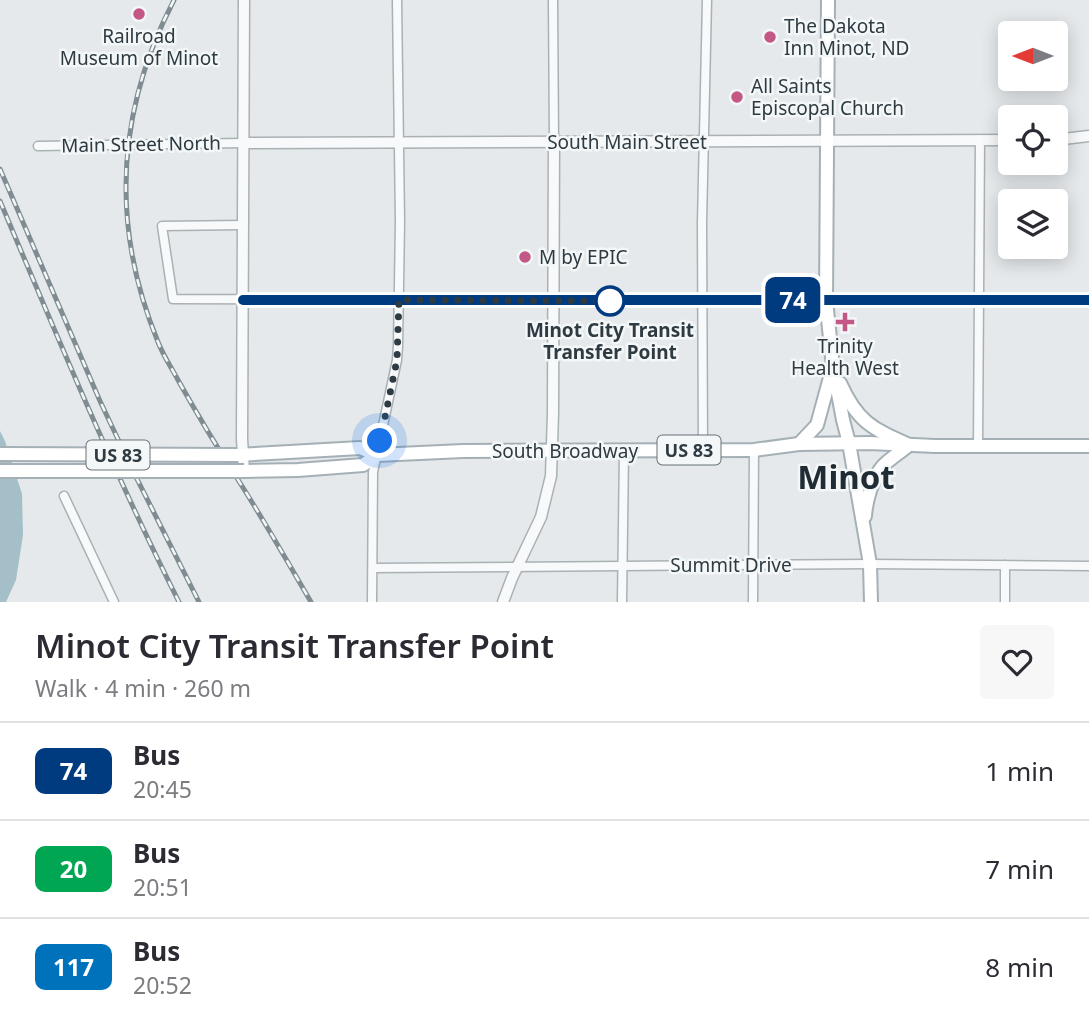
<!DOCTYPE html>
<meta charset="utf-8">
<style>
:root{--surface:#fff;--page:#f7f7f7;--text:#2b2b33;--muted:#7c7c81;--line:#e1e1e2}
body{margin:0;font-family:"Noto Sans",sans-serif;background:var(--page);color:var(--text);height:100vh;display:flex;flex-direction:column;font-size:26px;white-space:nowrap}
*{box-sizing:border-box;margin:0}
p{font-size:23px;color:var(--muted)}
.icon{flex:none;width:38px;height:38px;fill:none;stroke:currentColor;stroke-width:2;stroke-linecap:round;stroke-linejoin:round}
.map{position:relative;height:602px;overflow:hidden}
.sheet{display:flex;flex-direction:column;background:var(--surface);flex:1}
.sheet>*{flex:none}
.badge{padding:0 14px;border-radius:10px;font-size:24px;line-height:46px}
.needle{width:46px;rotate:270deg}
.controls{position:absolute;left:998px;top:21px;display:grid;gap:14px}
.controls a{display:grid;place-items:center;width:70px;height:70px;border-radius:7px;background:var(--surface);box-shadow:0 4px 18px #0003;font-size:35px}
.you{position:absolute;width:35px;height:35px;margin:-18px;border:5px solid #fff;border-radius:50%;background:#1a73e8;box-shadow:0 0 0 10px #1a73e833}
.map>.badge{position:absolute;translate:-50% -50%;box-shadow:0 0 0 4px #fff}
.round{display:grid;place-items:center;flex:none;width:74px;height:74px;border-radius:7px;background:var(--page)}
.overview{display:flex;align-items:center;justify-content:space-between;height:119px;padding:0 35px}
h1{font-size:33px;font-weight:600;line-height:52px}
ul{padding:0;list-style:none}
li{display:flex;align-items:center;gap:21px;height:98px;padding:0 35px;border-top:2px solid var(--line)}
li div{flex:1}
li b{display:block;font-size:26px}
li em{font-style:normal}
li .badge{min-width:77px;font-weight:700;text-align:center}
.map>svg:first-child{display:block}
.water{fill:#a4bfc7}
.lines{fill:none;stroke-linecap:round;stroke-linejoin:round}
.minor-casing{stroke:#aab1b5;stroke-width:11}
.tertiary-casing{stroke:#aab1b5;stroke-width:13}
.primary-casing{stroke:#a5b0b6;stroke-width:16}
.minor{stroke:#f7f9fa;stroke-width:8}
.tertiary{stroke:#f7f9fa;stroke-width:10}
.primary{stroke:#fff;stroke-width:12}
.rail-casing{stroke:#7f8d93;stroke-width:5}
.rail{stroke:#f4f7f8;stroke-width:2.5;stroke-dasharray:8;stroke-linecap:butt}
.primary-bridge-casing{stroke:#a5b0b6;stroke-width:16;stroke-linecap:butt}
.primary-bridge{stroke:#fff;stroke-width:12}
.line-casing{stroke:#fff;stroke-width:16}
.line{stroke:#003b80;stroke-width:10}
.walk{stroke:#2e3b42;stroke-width:7;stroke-dasharray:0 12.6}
.poi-dot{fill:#c35785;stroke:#f4f7f8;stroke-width:2.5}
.stop-dot{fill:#fff;stroke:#003b80;stroke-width:3.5}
.labels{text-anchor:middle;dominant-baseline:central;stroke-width:5;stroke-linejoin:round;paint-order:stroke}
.shield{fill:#f4f7f8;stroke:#697379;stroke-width:2}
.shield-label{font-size:18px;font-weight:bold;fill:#2e3b42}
.poi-label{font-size:19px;fill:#2e3b42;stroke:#f4f7f8;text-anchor:start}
.street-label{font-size:19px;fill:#2e3b42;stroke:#f4f7f8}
.stop-label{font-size:19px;font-weight:bold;fill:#2e3b42;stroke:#f4f7f8}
.town-label{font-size:33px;font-weight:bold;fill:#1f2c33;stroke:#f4f7f8}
</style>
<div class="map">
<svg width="1089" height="602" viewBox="0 0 1089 602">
<rect width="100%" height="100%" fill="#e5e9eb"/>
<polygon class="water" points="0,431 5,441 22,494 23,535 16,580 6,602 0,602"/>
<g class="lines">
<g class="minor-casing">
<g id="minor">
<polyline points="553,0 554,142"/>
<polyline points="38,146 244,143"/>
<polyline points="243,225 162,226 173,299 826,300"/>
<polyline points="978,446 980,140"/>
<polyline points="703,450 702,223 707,0"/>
<polyline points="64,496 114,602"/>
<polyline points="1005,565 1005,602"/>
<polyline points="373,568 870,564 1089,566"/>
<polyline points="372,602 373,472 397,360 398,346 400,222 397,0"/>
<polyline points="622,602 624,451"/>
<polyline points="753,602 754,450"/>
</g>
</g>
<g class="tertiary-casing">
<g id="tertiary">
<polyline points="1055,140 1089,136"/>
<polyline points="244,143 1010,140"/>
<polyline points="826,300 1089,300"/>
<polyline points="244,471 242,439 244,0"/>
<polyline points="503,602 512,578 541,517 551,476 553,413 554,142"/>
</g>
</g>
<g class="primary-casing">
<g id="primary">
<polyline points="828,0 826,300 833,367 843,420 849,443 870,564 871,602"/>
<path d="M840,383C857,422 873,429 909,445C901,452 889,459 882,467C872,479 866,501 865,516"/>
<polyline points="799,444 817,425 832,370"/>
<polyline points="237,455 360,448 377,455 463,451 754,450 799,444 869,443 935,446 1089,446"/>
<polyline points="0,471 111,471"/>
<polyline points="244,471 298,470 363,465 377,455"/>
</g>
</g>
<use href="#minor" class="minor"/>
<use href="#tertiary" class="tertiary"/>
<use href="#primary" class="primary"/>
<g class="rail-casing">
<g id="rail">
<path d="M174,0C116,112 110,225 158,342C163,355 171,367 178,380C196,412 215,444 235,475C262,517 286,559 311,602"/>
<polyline points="0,169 100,401 132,469 199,602"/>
<path d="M0,201C57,336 113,471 179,602"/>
</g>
</g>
<use href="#rail" class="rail"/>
<g class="primary-bridge-casing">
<g id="primary-bridge">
<polyline points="0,454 237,455"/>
<polyline points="111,471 244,471"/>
</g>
</g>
<use href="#primary-bridge" class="primary-bridge"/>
</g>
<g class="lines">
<g class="line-casing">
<polyline id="line" points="243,300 1089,300"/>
</g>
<use href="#line" class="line"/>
<polyline class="walk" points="380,441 397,360 399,300 610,301"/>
</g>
<g class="poi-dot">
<circle cx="139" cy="14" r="7"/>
<circle cx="770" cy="37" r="7"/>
<circle cx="737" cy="97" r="7"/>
<circle cx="525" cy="257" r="7"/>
<path d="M841.5 311.5h7v7h7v7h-7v7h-7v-7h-7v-7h7z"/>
</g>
<circle class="stop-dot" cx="610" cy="301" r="14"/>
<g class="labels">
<g class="shield">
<rect x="657.5" y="435.5" width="63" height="29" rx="5"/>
<rect x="86.5" y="440.5" width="63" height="29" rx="5"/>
</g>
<g class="shield-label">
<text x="689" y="450">US 83</text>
<text x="118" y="455">US 83</text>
</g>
<g class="poi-label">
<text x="784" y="26">The Dakota<tspan x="784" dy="22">Inn Minot, ND</tspan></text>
<text x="139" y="36" text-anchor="middle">Railroad<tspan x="139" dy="22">Museum of Minot</tspan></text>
<text x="751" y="86">All Saints<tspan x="751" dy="22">Episcopal Church</tspan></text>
<text x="539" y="257">M by EPIC</text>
<text x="845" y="346" text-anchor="middle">Trinity<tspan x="845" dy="22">Health West</tspan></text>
</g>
<g class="street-label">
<text x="627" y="142">South Main Street</text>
<text transform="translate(141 144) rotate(-1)">Main Street North</text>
<text x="565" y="451">South Broadway</text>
<text x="731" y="565">Summit Drive</text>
</g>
<g class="stop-label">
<text x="610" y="330">Minot City Transit<tspan x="610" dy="22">Transfer Point</tspan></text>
</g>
<g class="town-label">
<text x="846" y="476">Minot</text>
</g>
</g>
</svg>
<div class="controls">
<a><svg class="needle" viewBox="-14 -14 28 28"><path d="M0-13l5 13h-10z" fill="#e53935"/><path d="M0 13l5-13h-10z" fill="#7c7c81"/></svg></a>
<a><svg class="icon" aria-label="locate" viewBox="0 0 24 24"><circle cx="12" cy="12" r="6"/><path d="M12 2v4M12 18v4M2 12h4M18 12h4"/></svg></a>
<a><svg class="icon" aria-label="layers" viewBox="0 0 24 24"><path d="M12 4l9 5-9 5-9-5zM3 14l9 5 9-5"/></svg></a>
</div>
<div class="you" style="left:380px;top:441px"></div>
<b class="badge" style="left:793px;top:300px;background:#003b80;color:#fff">74</b>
</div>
<section class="sheet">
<div class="overview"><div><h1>Minot City Transit Transfer Point</h1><p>Walk · 4 min · 260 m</p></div><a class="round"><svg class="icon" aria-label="heart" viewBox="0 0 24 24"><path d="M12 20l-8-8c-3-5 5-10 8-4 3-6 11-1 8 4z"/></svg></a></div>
<ul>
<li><span class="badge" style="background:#003b80;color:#fff">74</span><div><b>Bus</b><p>20:45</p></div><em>1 min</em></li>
<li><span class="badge" style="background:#00a651;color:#fff">20</span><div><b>Bus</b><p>20:51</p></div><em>7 min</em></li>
<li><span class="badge" style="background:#0072bc;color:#fff">117</span><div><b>Bus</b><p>20:52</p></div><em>8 min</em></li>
</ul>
</section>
